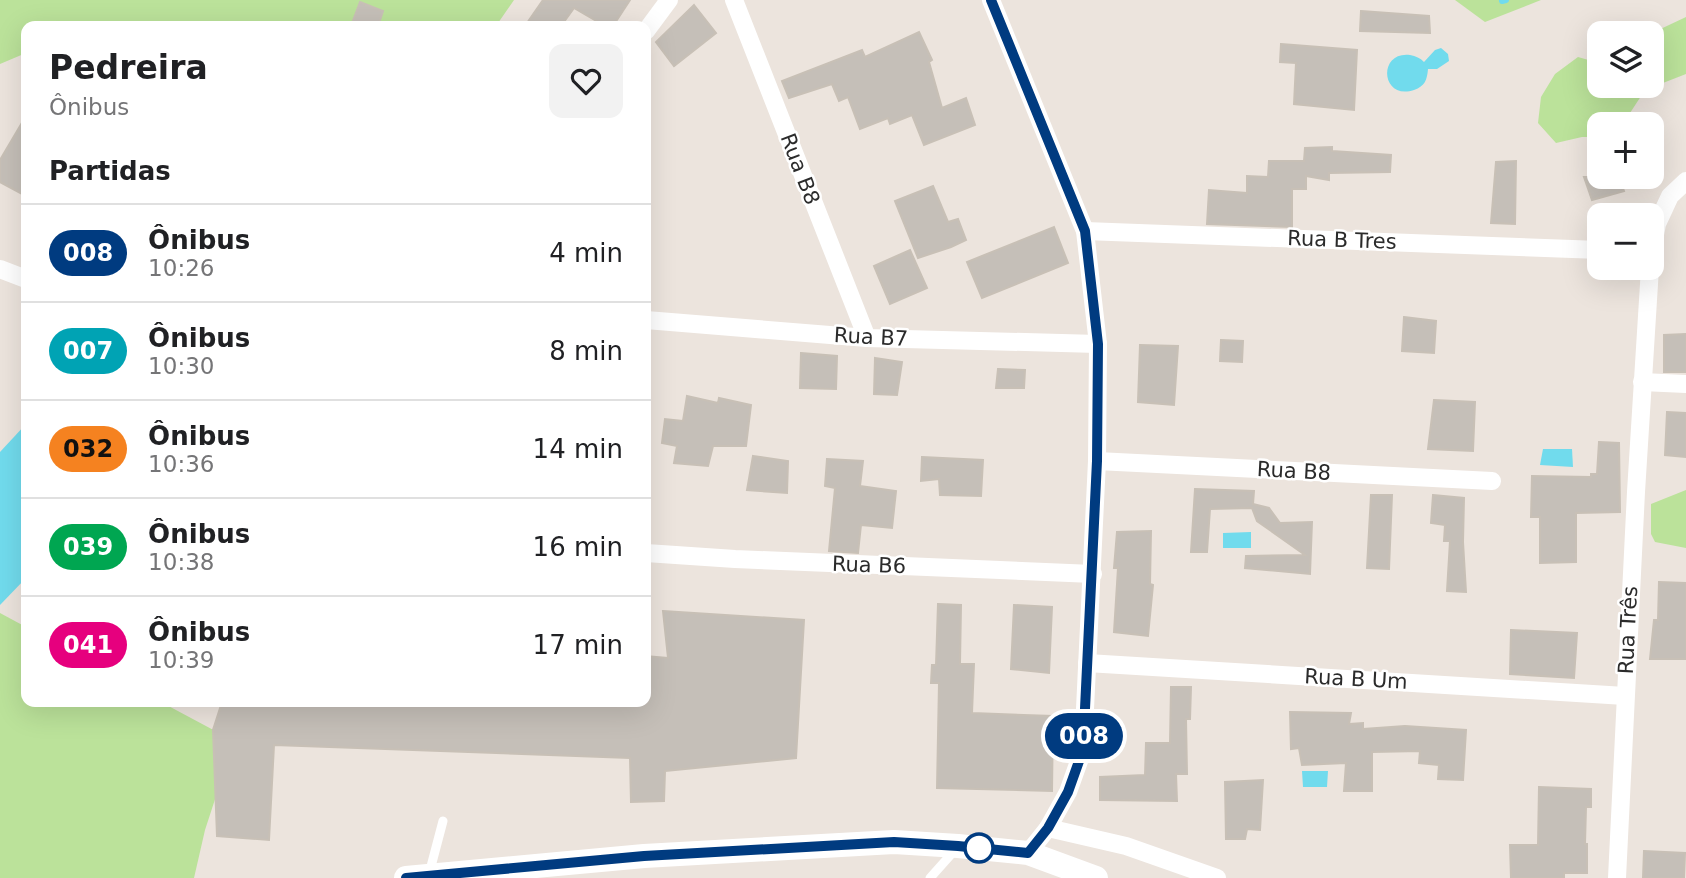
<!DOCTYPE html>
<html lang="pt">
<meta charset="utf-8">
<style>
:root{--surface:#fff;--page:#f2f2f2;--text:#202124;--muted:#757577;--line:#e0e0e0}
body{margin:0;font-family:"DejaVu Sans",sans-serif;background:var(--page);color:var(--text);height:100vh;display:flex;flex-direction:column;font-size:26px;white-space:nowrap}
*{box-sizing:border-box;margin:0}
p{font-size:23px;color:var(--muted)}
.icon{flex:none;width:38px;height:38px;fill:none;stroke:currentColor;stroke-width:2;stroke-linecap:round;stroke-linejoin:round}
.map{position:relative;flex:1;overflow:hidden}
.details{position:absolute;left:21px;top:21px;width:630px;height:686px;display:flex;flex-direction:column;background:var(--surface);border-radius:14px;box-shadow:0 7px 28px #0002}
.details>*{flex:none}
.badge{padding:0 14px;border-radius:23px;font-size:24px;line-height:46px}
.buttons{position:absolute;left:1587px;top:21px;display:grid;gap:14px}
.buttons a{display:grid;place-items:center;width:77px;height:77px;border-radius:14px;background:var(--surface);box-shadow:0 7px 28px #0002;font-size:35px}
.map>.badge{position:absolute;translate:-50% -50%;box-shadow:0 0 0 4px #fff}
h2{padding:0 28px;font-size:26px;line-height:63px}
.round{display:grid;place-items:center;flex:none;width:74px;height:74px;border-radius:14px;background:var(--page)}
.summary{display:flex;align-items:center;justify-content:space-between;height:119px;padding:0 28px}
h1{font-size:33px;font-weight:800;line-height:52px}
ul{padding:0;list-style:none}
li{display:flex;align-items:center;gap:21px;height:98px;padding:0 28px;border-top:2px solid var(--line)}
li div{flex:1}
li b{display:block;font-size:26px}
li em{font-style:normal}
li .badge{min-width:77px;font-weight:700;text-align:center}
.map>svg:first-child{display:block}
.green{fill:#bbe29a}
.water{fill:#71dbed}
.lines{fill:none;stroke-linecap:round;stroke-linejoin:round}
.stream{stroke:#71dbed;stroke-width:6}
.building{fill:#c5bfb8;stroke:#c8c0b6;stroke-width:2}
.service{stroke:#fff;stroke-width:9}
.minor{stroke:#fff;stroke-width:18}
.secondary{stroke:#fff;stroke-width:24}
.line-casing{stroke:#fff;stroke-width:16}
.line{stroke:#003b80;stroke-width:10}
.stop-dot{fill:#fff;stroke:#003b80;stroke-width:3.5}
.labels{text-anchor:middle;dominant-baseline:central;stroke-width:5;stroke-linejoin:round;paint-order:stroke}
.street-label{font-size:21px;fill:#2b2b2b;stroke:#fff}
</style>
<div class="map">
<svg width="1686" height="878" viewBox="0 0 1686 878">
<rect width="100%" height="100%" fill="#ece4dd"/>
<g class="green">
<polygon points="0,0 514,0 496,26 26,26 26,53 0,64"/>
<polygon points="1455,0 1541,0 1485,22"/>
<polygon points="1686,17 1686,74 1645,90 1630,113 1638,124 1600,124 1599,137 1582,137 1556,143 1538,123 1541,97 1555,74 1578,57 1599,63 1600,86 1652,86 1652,33"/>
<polygon points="1686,490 1686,548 1655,542 1651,534 1651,504"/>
<polygon points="0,613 26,627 26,702 161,702 234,741 205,830 194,878 0,878"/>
</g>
<g class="water">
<path d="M1441,48L1448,54L1449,61L1437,69H1428C1427,80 1425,86 1414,90C1381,101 1377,51 1410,55C1416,56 1420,58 1424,62L1435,50Z"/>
<polygon points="26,424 26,578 0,605 0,452"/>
<polygon points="1543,449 1572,449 1573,467 1540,465"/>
<polygon points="1251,532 1251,548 1223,548 1223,533"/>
<polygon points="1302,771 1328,771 1327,787 1303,787"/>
</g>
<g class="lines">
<polyline class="stream" points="1502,1 1506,0"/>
</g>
<g class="building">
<polygon points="543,0 630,0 613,26 605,26 574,8 561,26 525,26"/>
<polygon points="360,2 383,11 378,26 351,26"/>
<polygon points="694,5 716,33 674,66 656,42"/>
<polygon points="1361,11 1429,16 1430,33 1360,31"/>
<polygon points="919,32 932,60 929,62 942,108 966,98 975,125 924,145 912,115 890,124 888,118 860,129 848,97 839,101 832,84 789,98 782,81 862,50 865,57"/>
<polygon points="1281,44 1357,50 1354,110 1294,104 1296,63 1280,62"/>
<polygon points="26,116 26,196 0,182 0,160"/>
<polygon points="1332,147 1332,151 1391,155 1390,172 1329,173 1329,180 1306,176 1306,189 1292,189 1292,227 1207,224 1209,190 1247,193 1247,176 1268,177 1269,161 1304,161 1305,148"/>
<polygon points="1516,161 1515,224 1491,223 1496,162"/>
<polygon points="1584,177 1619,177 1624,191 1592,200"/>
<polygon points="933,186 948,222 958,219 966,240 951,247 918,258 895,201"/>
<polygon points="1054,227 1068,263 982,298 967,262"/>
<polygon points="910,250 927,288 890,304 874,266"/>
<polygon points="1404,317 1436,321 1434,353 1402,351"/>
<polygon points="1686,334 1686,372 1664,372 1664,335"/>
<polygon points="1221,340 1243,341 1242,362 1220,361"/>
<polygon points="1140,345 1178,346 1174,405 1138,402"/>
<polygon points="801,353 837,356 836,389 800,388"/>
<polygon points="875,358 902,362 897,395 874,394"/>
<polygon points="998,369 1025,370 1024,388 996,388"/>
<polygon points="687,396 718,403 719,398 751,405 746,446 713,446 708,466 674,463 677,446 662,443 665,419 683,421"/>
<polygon points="1434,400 1475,402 1473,451 1428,449"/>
<polygon points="1667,412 1686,413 1686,457 1665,455"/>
<polygon points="1599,442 1619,443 1620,512 1576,513 1576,562 1540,563 1540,517 1531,517 1532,476 1591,477 1591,474 1597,474"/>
<polygon points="753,456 788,461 787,493 747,490"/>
<polygon points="922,457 983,460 981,496 940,495 939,479 921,481"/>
<polygon points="827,459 863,461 860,486 896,491 892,528 861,525 858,553 829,551 835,488 825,486"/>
<polygon points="1195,489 1254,491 1253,504 1269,508 1280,523 1312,522 1310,574 1245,568 1246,556 1305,555 1257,521 1252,508 1210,509 1207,552 1191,552"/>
<polygon points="1371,495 1392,495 1389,569 1367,568"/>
<polygon points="1433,495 1464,498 1463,542 1466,592 1447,591 1450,541 1444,541 1445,525 1431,523"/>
<polygon points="1151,531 1150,584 1153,585 1148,636 1114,632 1118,568 1114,568 1117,532"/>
<polygon points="1659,582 1686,583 1686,659 1650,659 1654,620 1658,620"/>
<polygon points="938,604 961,605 960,664 974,664 972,713 1053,716 1052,791 937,788 939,683 931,683 932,665 936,665"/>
<polygon points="1014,605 1052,607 1049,673 1011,669"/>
<polygon points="663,611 804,620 796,758 665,771 664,801 631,802 630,758 274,745 269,840 217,836 213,730 222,702 646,702 646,656 668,658"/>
<polygon points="1511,630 1577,633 1574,678 1510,674"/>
<polygon points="1171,687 1191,687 1190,719 1186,719 1187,774 1176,774 1177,801 1100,800 1100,777 1145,775 1146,743 1170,743"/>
<polygon points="1290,712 1351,713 1349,724 1363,723 1363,729 1405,726 1466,730 1463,780 1438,779 1439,765 1419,763 1420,751 1372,752 1372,791 1344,791 1346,763 1302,765 1299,748 1291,749"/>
<polygon points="1263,780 1260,830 1247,829 1245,839 1226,839 1225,782"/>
<polygon points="1539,787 1591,789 1591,807 1586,807 1585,844 1587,844 1587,873 1564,873 1564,878 1511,878 1510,845 1538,845"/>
<polygon points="1644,851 1685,853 1684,878 1643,878"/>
</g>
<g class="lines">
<g class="service">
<polyline points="429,874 443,821"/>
<polyline points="930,878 955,850"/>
</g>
<g class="minor">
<polyline points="734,0 867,338"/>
<polyline points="991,0 1085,231 1098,344 1097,461 1083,750 1068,792 1048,828 1028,853"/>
<polyline points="646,31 669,0"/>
<polyline points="1085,231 1600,250"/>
<polyline points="1652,250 1657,224 1670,196 1686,181"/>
<polyline points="0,269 26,279"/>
<polyline points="646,320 867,338 1098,344"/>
<polyline points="1642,382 1686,384"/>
<polyline points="1097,461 1492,481"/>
<polyline points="646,553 735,559 1093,574"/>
<polyline points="1087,663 1625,696"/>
<polyline points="1048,828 1126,846 1217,878"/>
<polyline points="1617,878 1636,492 1650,268"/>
</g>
<polyline class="secondary" points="406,878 644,856 894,842 958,846 1028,853 1096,878"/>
</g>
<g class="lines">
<g class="line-casing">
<polyline id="line" points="406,878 644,856 894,842 958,846 1028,853 1048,828 1068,792 1083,750 1097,461 1098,344 1085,231 991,0"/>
</g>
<use href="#line" class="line"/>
</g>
<circle class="stop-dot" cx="979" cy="848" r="14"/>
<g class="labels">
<g class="street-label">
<text transform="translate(800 169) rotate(69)">Rua B8</text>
<text transform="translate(1342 240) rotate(2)">Rua B Tres</text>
<text transform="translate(871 337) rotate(3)">Rua B7</text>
<text transform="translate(1294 471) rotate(3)">Rua B8</text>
<text transform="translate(869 565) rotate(2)">Rua B6</text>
<text transform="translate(1628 630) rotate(-87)">Rua Três</text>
<text transform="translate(1356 679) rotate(3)">Rua B Um</text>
</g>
</g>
</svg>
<div class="buttons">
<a><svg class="icon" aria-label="layers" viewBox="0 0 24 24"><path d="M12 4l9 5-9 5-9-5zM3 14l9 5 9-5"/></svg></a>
<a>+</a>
<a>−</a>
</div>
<b class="badge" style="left:1084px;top:736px;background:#003b80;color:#fff">008</b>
<section class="details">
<div class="summary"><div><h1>Pedreira</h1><p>Ônibus</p></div><a class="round"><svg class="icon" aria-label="heart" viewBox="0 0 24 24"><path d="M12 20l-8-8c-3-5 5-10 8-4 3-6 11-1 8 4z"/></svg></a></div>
<h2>Partidas</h2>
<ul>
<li><span class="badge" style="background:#003b80;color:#fff">008</span><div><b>Ônibus</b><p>10:26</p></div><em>4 min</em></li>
<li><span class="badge" style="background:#00a3b4;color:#fff">007</span><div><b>Ônibus</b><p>10:30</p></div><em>8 min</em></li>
<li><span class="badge" style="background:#f58220;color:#111">032</span><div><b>Ônibus</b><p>10:36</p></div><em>14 min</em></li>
<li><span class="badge" style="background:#00a651;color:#fff">039</span><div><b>Ônibus</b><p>10:38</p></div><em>16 min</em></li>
<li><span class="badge" style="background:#e6007e;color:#fff">041</span><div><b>Ônibus</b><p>10:39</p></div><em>17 min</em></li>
</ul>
</section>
</div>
